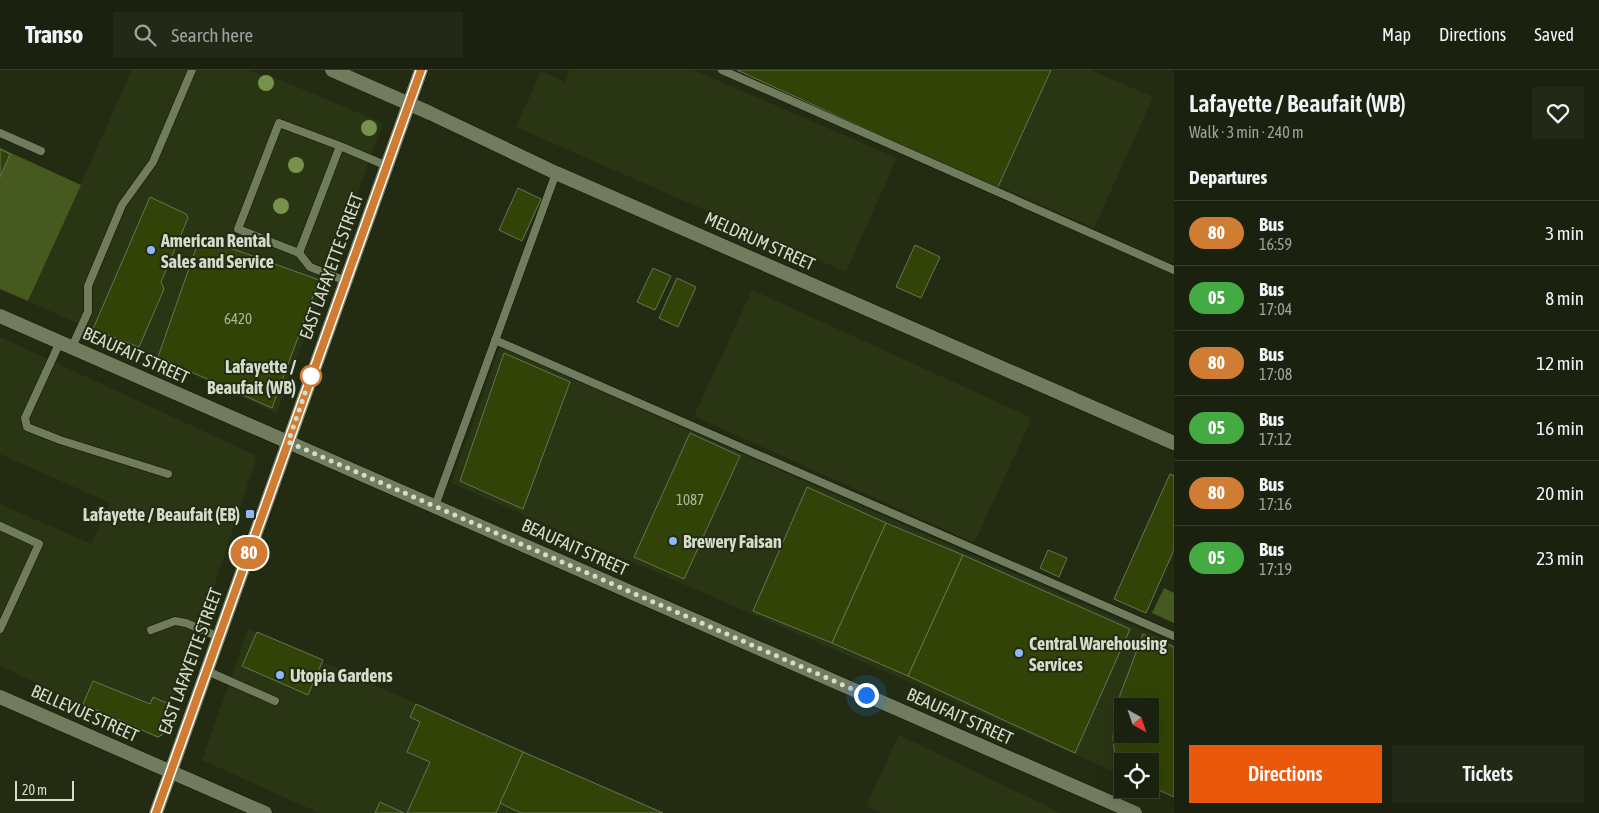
<!DOCTYPE html>
<meta charset="utf-8">
<style>
:root{--surface:#1a210e;--page:#232917;--text:#f1f3f6;--muted:#9fa39e;--line:#383e2e;--accent:#ea580c}
body{margin:0;font-family:"Asap Condensed",sans-serif;background:var(--page);color:var(--text);height:100vh;display:flex;flex-direction:column;font-size:19px;white-space:nowrap}
*{box-sizing:border-box;margin:0}
p{font-size:16px;color:var(--muted)}
.icon{flex:none;width:28px;height:28px;fill:none;stroke:currentColor;stroke-width:2;stroke-linecap:round;stroke-linejoin:round}
.map{position:relative;flex:1;overflow:hidden}
.sheet{display:flex;flex-direction:column;background:var(--surface);width:425px}
.sheet>*{flex:none}
.badge{padding:0 10px;border-radius:16px;font-size:18px;line-height:32px}
.needle{width:32px;rotate:140deg}
.fabs{position:absolute;left:1114px;top:628px;display:grid;gap:10px}
.fabs a{display:grid;place-items:center;width:45px;height:45px;border-radius:0px;background:var(--surface);box-shadow:0 5px 20px #0002,0 0 0 1px var(--line);font-size:25px}
.scale{position:absolute;left:15px;bottom:12px;width:59px;box-sizing:border-box;padding-left:5px;border:2px solid #d5dccc;border-top:0;font-size:14px;line-height:18px;white-space:nowrap;color:#d5dccc;-webkit-text-stroke:4px #232c12;paint-order:stroke}
.you{position:absolute;width:25px;height:25px;margin:-12px;border:4px solid #fff;border-radius:50%;background:#1a73e8;box-shadow:0 0 0 8px #1a73e833}
.map>.badge{position:absolute;translate:-50% -50%;box-shadow:0 0 0 2px #fff}
h2{padding:0 15px;font-size:19px;line-height:45px}
.round{display:grid;place-items:center;flex:none;width:52px;height:52px;border-radius:0px;background:var(--page)}
.summary{display:flex;align-items:center;justify-content:space-between;height:85px;padding:0 15px}
h1{font-size:24px;font-weight:600;line-height:38px}
.cta{display:flex;gap:10px;margin-top:auto;padding:10px 15px}
.cta a{flex:1;height:58px;border-radius:0px;background:var(--accent);color:#fff;font-size:20px;font-weight:600;line-height:58px;text-align:center}
.cta a+a{background:var(--page);color:var(--text)}
ul{padding:0;list-style:none}
li{display:flex;align-items:center;gap:15px;height:65px;padding:0 15px;border-top:1px solid var(--line)}
li div{flex:1}
li b{display:block;font-size:19px}
li em{font-style:normal}
li .badge{min-width:55px;font-weight:700;text-align:center}
header{display:flex;align-items:center;gap:30px;box-sizing:border-box;height:70px;padding:0 25px;background:var(--surface);border-bottom:1px solid var(--line)}
header strong{font-size:24px}
nav{display:flex;gap:28px;margin-inline-start:auto;font-size:18px}
.search{width:350px;height:45px;background:var(--page);display:flex;align-items:center;gap:12px;box-sizing:border-box;padding:0 18px;border-radius:0px;color:var(--muted);font-size:19px}
main{display:flex;flex:1;min-height:0}
.map>svg:first-child{display:block}
.built{fill:#2a3514;fill-rule:evenodd}
.green{fill:#465a1f}
.building{fill:#314307;stroke:#687457;fill-rule:evenodd}
.lines{fill:none;stroke-linecap:round;stroke-linejoin:round}
.service-casing{stroke:#0c1400;stroke-width:9}
.minor-casing{stroke:#0c1400;stroke-width:15}
.service{stroke:#717c5f;stroke-width:8}
.minor{stroke:#717c5f;stroke-width:14}
.tree{fill:#78914c}
.line-casing{stroke:#fff;stroke-width:11}
.line{stroke:#d07c32;stroke-width:8}
.walk{stroke:#d5dccc;stroke-width:5;stroke-dasharray:0 9}
.poi-dot{fill:#8fb8fd;stroke:#232c12;stroke-width:2}
.stop-dot{fill:#fff;stroke:#d07c32;stroke-width:2.5}
.labels{text-anchor:middle;dominant-baseline:central;stroke-width:4;stroke-linejoin:round;paint-order:stroke}
.number-label{font-size:15px;fill:#acb69b}
.poi-label{font-size:18px;font-weight:bold;fill:#d5dccc;stroke:#232c12;text-anchor:start}
.street-label{font-size:18px;fill:#d5dccc;stroke:#232c12}
.stop-label{font-size:18px;font-weight:bold;fill:#d5dccc;stroke:#232c12;text-anchor:end}
</style>
<header>
<strong>Transo</strong>
<div class="search"><svg class="icon" aria-label="search" viewBox="0 0 24 24"><circle cx="10" cy="10" r="6"/><path d="M15 15l6 6"/></svg>Search here</div>
<nav><a>Map</a><a>Directions</a><a>Saved</a></nav>
</header>
<main>
<div class="map">
<svg width="1174" height="743" viewBox="0 0 1174 743">
<rect width="100%" height="100%" fill="#232c12"/>
<g class="built">
<polygon points="132,0 248,0 260,5 268,5 383,53 277,343 28,231"/>
<polygon points="570,0 693,0 897,88 846,202 516,57 541,1 565,12"/>
<polygon points="732,0 1091,0 1153,27 1094,158"/>
<polygon points="752,220 1032,348 974,473 694,346"/>
<polygon points="0,267 257,386 211,525 158,669 0,596 0,434 91,474 110,433 0,384"/>
<path d="M500,277L1174,574V727L1150,716V691H1122V705L451,413ZM1122,636H1150V664H1122Z"/>
<polygon points="248,559 664,743 319,743 202,690"/>
<polygon points="899,665 1061,743 881,743 866,736"/>
</g>
<g class="green">
<polygon points="0,78 81,115 28,231 0,219"/>
<polygon points="1164,518 1174,523 1174,553 1152,543"/>
</g>
<g class="building">
<polygon points="737,0 1051,0 997,119"/>
<polygon points="0,79 10,84 0,107"/>
<polygon points="518,118 541,129 522,171 499,160"/>
<polygon points="150,127 186,144 188,148 161,212 164,219 139,277 93,259"/>
<polygon points="200,167 319,210 272,338 158,287"/>
<polygon points="915,175 940,187 921,228 896,217"/>
<polygon points="653,198 671,206 655,240 637,232"/>
<polygon points="677,208 696,217 678,257 659,248"/>
<polygon points="504,283 570,312 523,439 460,411"/>
<polygon points="690,363 740,386 684,509 634,487"/>
<polygon points="1170,404 1174,406 1174,480 1146,543 1114,529"/>
<polygon points="807,417 886,453 832,573 753,541"/>
<polygon points="886,453 963,485 908,606 832,573"/>
<polygon points="1048,480 1067,488 1059,507 1040,498"/>
<polygon points="963,485 1130,559 1075,683 908,606"/>
<polygon points="257,562 323,590 308,625 242,596"/>
<path d="M1143,564L1174,577V727L1150,716V691H1122V704L1116,701L1113,667L1116,642L1120,625ZM1122,636H1150V664H1122Z"/>
<polygon points="93,611 150,634 153,627 173,636 162,665 158,667 83,634"/>
<polygon points="416,634 523,682 496,743 407,743 430,692 407,682 420,652 410,647"/>
<polygon points="523,682 663,743 521,743 500,733"/>
<polygon points="380,732 404,743 375,743"/>
</g>
<g class="lines">
<g class="service-casing">
<g id="service">
<polyline points="722,0 1174,200"/>
<polyline points="0,63 41,81"/>
<polyline points="340,76 279,53 238,159 299,183 340,76 387,96"/>
<polyline points="299,183 310,197 346,211"/>
<polyline points="495,270 1174,566"/>
<polyline points="60,272 25,348 27,357 60,370 168,404"/>
<polyline points="72,277 88,242 88,216 122,135 153,92 192,0"/>
<polyline points="435,436 556,103"/>
<polyline points="0,456 39,474 0,559"/>
<polyline points="151,560 175,551 186,553 219,567"/>
<polyline points="207,601 275,631"/>
</g>
</g>
<g class="minor-casing">
<g id="minor">
<polyline points="332,0 430,43 556,103 1174,373"/>
<polyline points="0,246 1135,743"/>
<polyline points="0,627 265,743"/>
<polyline points="156,743 421,0"/>
</g>
</g>
<use href="#service" class="service"/>
<use href="#minor" class="minor"/>
</g>
<g class="tree">
<circle cx="266" cy="13" r="8"/>
<circle cx="369" cy="58" r="8"/>
<circle cx="296" cy="95" r="8"/>
<circle cx="281" cy="136" r="8"/>
</g>
<g class="lines">
<g class="line-casing">
<polyline id="line" points="156,743 421,0"/>
</g>
<use href="#line" class="line"/>
<polyline class="walk" points="311,306 288,372 866,625"/>
</g>
<g class="poi-dot">
<circle cx="151" cy="180" r="5"/>
<rect x="245" y="439" width="10" height="10" rx="2.5"/>
<circle cx="673" cy="471" r="5"/>
<circle cx="1019" cy="583" r="5"/>
<circle cx="280" cy="605" r="5"/>
</g>
<circle class="stop-dot" cx="311" cy="306" r="10"/>
<g class="labels">
<g class="number-label">
<text x="238" y="248">6420</text>
<text x="690" y="429">1087</text>
</g>
<g class="poi-label">
<text x="161" y="170">American Rental<tspan x="161" dy="21">Sales and Service</tspan></text>
<text x="240" y="444" text-anchor="end">Lafayette / Beaufait (EB)</text>
<text x="683" y="471">Brewery Faisan</text>
<text x="1029" y="573">Central Warehousing<tspan x="1029" dy="21">Services</tspan></text>
<text x="290" y="605">Utopia Gardens</text>
</g>
<g class="street-label">
<text transform="translate(760 171) rotate(24)">MELDRUM STREET</text>
<text transform="translate(331 196) rotate(-70)">EAST LAFAYETTE STREET</text>
<text transform="translate(136 285) rotate(24)">BEAUFAIT STREET</text>
<text transform="translate(575 477) rotate(24)">BEAUFAIT STREET</text>
<text transform="translate(190 591) rotate(-70)">EAST LAFAYETTE STREET</text>
<text transform="translate(85 643) rotate(24)">BELLEVUE STREET</text>
<text transform="translate(960 646) rotate(24)">BEAUFAIT STREET</text>
</g>
<g class="stop-label">
<text x="296" y="296">Lafayette /<tspan x="296" dy="21">Beaufait (WB)</tspan></text>
</g>
</g>
</svg>
<div class="fabs">
<a><svg class="needle" viewBox="-14 -14 28 28"><path d="M0-13l5 13h-10z" fill="#e53935"/><path d="M0 13l5-13h-10z" fill="#9fa39e"/></svg></a>
<a><svg class="icon" aria-label="locate" viewBox="0 0 24 24"><circle cx="12" cy="12" r="6"/><path d="M12 2v4M12 18v4M2 12h4M18 12h4"/></svg></a>
</div>
<div class="scale">20 m</div>
<div class="you" style="left:866px;top:625px"></div>
<b class="badge" style="left:249px;top:483px;background:#d07c32;color:#fff">80</b>
</div>
<section class="sheet">
<div class="summary"><div><h1>Lafayette / Beaufait (WB)</h1><p>Walk · 3 min · 240 m</p></div><a class="round"><svg class="icon" aria-label="heart" viewBox="0 0 24 24"><path d="M12 20l-8-8c-3-5 5-10 8-4 3-6 11-1 8 4z"/></svg></a></div>
<h2>Departures</h2>
<ul>
<li><span class="badge" style="background:#d07c32;color:#fff">80</span><div><b>Bus</b><p>16:59</p></div><em>3 min</em></li>
<li><span class="badge" style="background:#44aa42;color:#fff">05</span><div><b>Bus</b><p>17:04</p></div><em>8 min</em></li>
<li><span class="badge" style="background:#d07c32;color:#fff">80</span><div><b>Bus</b><p>17:08</p></div><em>12 min</em></li>
<li><span class="badge" style="background:#44aa42;color:#fff">05</span><div><b>Bus</b><p>17:12</p></div><em>16 min</em></li>
<li><span class="badge" style="background:#d07c32;color:#fff">80</span><div><b>Bus</b><p>17:16</p></div><em>20 min</em></li>
<li><span class="badge" style="background:#44aa42;color:#fff">05</span><div><b>Bus</b><p>17:19</p></div><em>23 min</em></li>
</ul>
<div class="cta"><a>Directions</a><a>Tickets</a></div>
</section>
</main>
